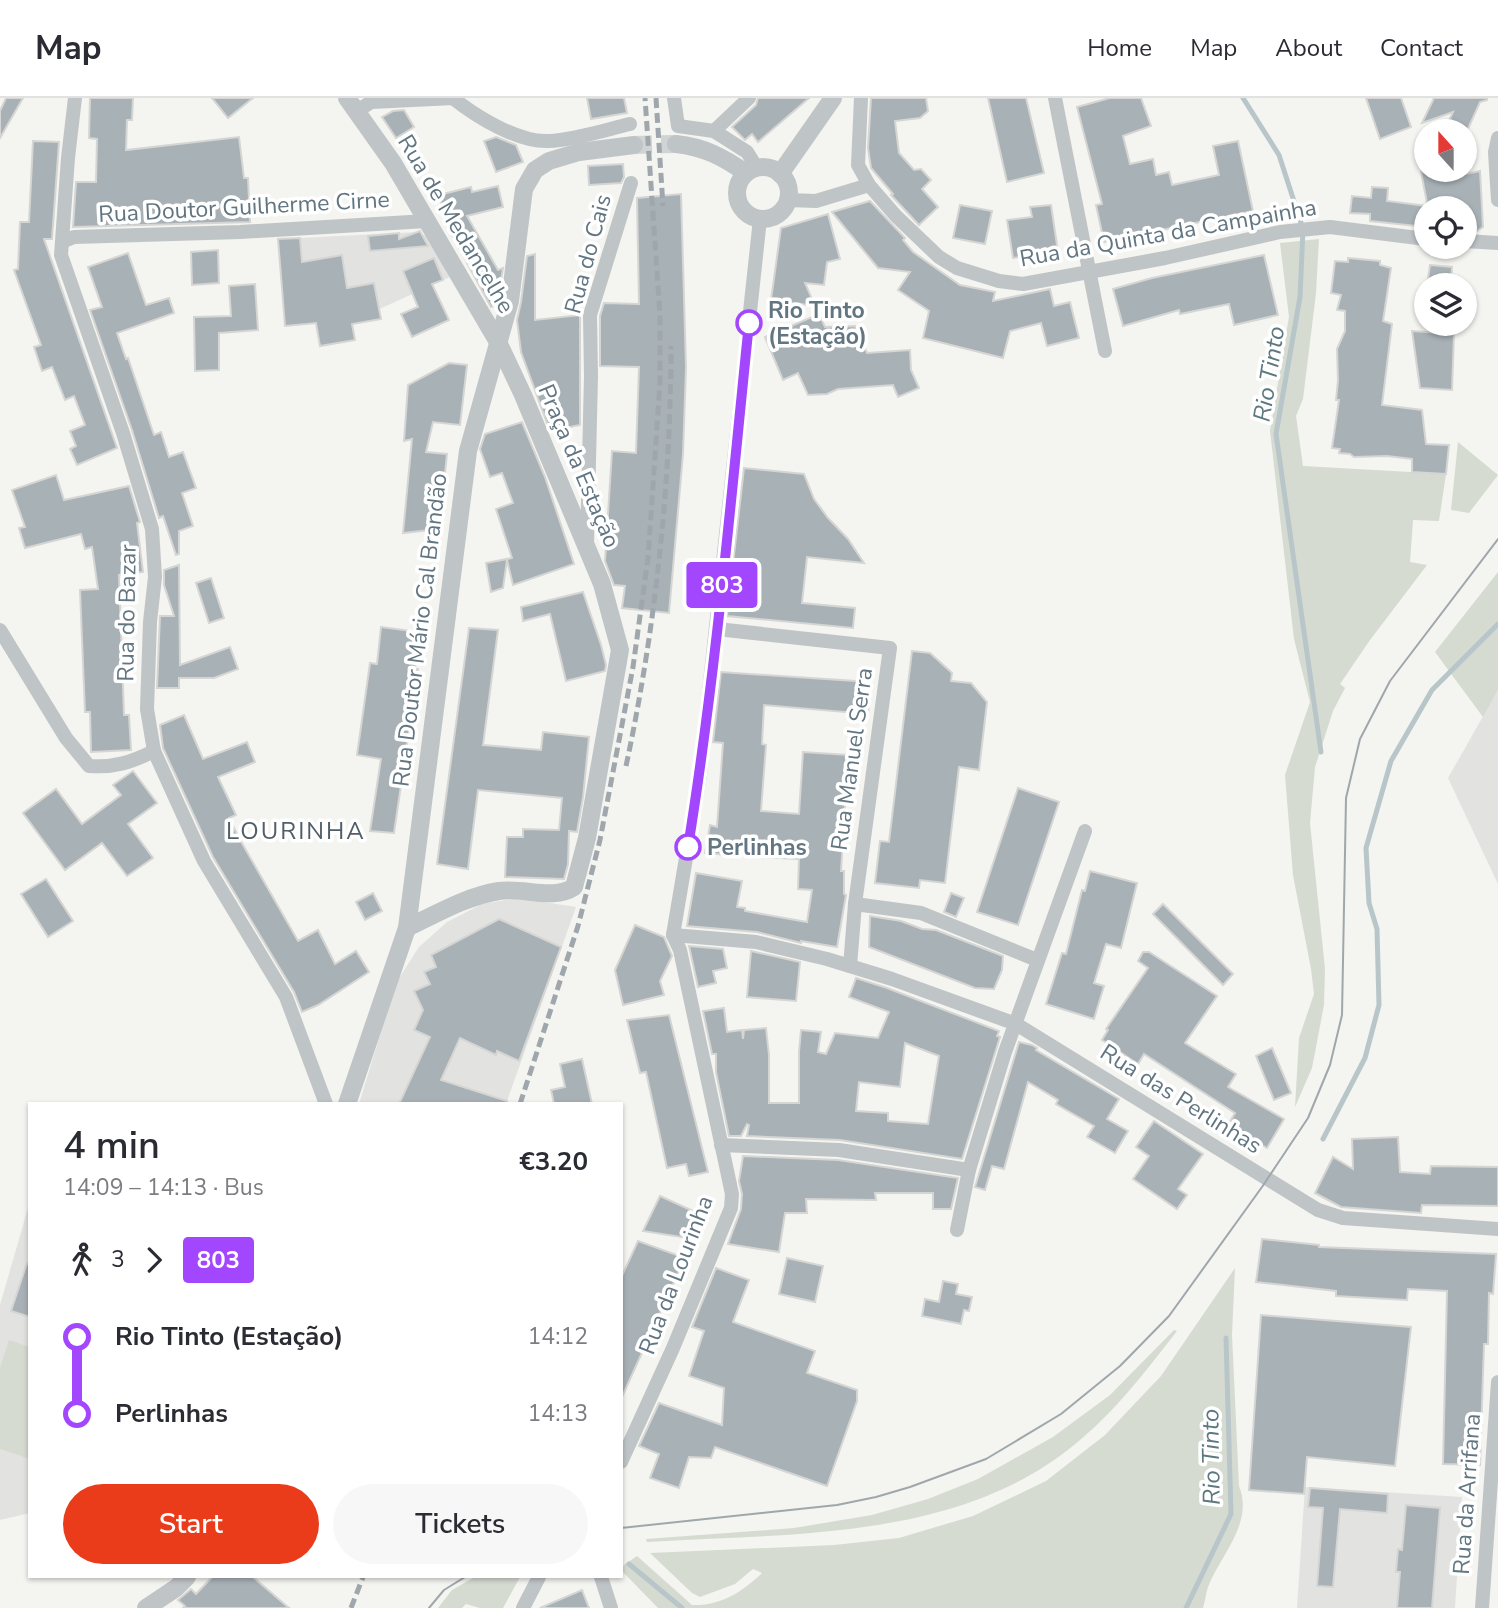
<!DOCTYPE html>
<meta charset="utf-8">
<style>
:root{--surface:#fff;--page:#f7f7f7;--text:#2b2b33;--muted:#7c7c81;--line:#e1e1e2;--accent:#ea3c1a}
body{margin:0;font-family:"Nunito Sans",sans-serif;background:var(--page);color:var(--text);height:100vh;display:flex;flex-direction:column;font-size:26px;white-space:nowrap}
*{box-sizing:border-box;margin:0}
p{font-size:23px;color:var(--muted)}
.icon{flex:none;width:38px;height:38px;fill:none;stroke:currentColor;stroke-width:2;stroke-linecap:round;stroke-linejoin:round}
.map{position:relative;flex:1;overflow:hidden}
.details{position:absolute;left:28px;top:1004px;width:595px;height:476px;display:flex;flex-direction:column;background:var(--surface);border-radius:0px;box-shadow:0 2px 5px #0004}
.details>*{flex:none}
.badge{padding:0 14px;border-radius:5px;font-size:24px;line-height:46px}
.needle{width:46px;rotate:339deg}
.controls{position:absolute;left:1414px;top:21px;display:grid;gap:14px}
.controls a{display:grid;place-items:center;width:63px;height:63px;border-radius:50%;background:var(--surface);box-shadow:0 2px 5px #0004;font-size:35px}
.map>.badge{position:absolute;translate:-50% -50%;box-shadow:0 0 0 4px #fff}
.legs{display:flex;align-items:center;gap:10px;height:77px;padding:0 35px;font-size:23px}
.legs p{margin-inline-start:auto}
.overview{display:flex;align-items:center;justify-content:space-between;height:119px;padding:0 35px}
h1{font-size:38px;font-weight:600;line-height:52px}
.cta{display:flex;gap:14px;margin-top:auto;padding:14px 35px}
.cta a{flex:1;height:80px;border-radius:42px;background:var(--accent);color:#fff;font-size:28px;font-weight:600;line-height:80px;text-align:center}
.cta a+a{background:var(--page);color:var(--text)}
ul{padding:0 35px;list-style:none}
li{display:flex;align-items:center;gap:24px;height:77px;font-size:26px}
li i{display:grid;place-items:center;width:10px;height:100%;margin:0 9px;background:currentColor}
li i::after{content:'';width:18px;height:18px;margin:-9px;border:5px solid;border-radius:50%;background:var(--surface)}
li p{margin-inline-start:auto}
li:first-child i{background:linear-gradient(#0000 50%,currentColor 0)}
li:last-child i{background:linear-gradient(currentColor 50%,#0000 0)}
header{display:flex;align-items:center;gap:42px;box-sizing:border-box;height:98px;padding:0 35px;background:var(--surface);border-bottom:2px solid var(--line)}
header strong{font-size:33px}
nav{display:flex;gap:38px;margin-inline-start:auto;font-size:24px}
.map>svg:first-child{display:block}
.built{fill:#e2e3e1}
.green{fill:#d5dbd1}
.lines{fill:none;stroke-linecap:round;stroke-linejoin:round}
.stream{stroke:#b8c6ca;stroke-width:5}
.building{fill:#a8b1b6;stroke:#d5d5d3;stroke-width:2;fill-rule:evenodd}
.tertiary-tunnel{stroke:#d0d4d4;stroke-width:18;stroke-dasharray:18 9;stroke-linecap:butt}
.minor{stroke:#bfc4c6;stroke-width:14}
.tertiary{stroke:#bfc4c6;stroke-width:18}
.tram{stroke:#9fa7ac;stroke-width:2}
.rail{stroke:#9fa7ac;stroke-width:5;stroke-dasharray:10 5;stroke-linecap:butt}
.line-1-casing{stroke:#fff;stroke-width:16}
.line-1{stroke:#a347ff;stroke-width:10}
.stop-1-dot{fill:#fff;stroke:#a347ff;stroke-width:3.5}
.labels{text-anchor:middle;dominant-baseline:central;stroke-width:7;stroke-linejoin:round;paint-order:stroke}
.street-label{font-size:23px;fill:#627682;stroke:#fff}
.stop-label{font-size:23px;font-weight:bold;fill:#627682;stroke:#fff;text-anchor:start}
.water-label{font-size:24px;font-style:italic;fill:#5d7980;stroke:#fff}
.neighbourhood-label{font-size:24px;letter-spacing:2px;fill:#505e67;stroke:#fff}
</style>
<header>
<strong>Map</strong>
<nav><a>Home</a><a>Map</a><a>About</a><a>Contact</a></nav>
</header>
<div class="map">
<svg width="1498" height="1510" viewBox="0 0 1498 1510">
<rect width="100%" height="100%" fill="#f4f4f0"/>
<g class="built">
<polygon points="419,134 429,140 450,179 375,213 288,228 279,141"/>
<polygon points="1498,592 1498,786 1448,680"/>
<polygon points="518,800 576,809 506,1006 359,1006 396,885 419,849 447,824 482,806"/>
<polygon points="30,1103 30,1415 0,1422 0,1207"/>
<polygon points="1305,1389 1462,1399 1455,1510 1297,1510"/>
</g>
<g class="green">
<polygon points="1319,141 1316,195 1303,301 1296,318 1303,368 1446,376 1439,423 1413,422 1410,464 1427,467 1370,542 1340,586 1345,590 1333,613 1315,669 1310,725 1325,871 1324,907 1312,970 1295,1009 1299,940 1314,896 1311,871 1293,777 1285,677 1310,604 1294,541 1270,333 1289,219 1280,145"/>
<polygon points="1458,344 1498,377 1469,415 1451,412"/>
<polygon points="1498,474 1498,592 1483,619 1435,554"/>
<path d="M1235,1170L1232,1237L1239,1388C1254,1425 1221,1456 1208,1489C1206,1495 1205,1503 1203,1510H658L621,1472V1469L637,1458L692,1507C721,1508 742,1494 762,1475L753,1471L735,1486L700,1499L692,1495L650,1455L834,1447L899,1440L973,1418L1046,1383L1105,1337L1161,1278Z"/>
<path d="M1174,1232L1177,1233C1145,1274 1115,1314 1074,1347C957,1443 790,1435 647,1444L646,1441L794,1430L872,1417L928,1401L978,1381L1053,1339L1110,1297Z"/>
<polygon points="9,1242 30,1249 30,1361 0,1351 0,1270"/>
<polygon points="475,1479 520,1479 503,1510 480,1510 466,1506 462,1510 438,1510 452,1492"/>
</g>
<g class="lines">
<g class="stream">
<polyline points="1243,0 1279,57 1303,131 1300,199 1276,336 1321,654"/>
<polyline points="1323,1041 1365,960 1379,907 1377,831 1369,805 1366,750 1391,663 1432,592 1498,526"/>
<polyline points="629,1466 682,1510"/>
<polyline points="1186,1510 1231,1416 1226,1240"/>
</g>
</g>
<g class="building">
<polygon points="6,0 23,0 0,40 0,13"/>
<polygon points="90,0 133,0 132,22 127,22 126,52 239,39 244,80 248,80 250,124 73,129 76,84 96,84 97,41 89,40"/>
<polygon points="212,0 253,0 228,20"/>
<polygon points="587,0 624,0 627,15 591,21"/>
<polygon points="758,0 809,0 758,44 752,36 745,42 732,29 756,7"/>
<polygon points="871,0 926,0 928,13 920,20 895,23 899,55 914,72 921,71 931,82 922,91 938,109 919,127 891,97 893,96 871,70 868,50"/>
<polygon points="988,0 1026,0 1044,75 1007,84"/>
<polygon points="1110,0 1141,0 1151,28 1123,38 1130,66 1153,61 1156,77 1169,74 1172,87 1219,77 1213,48 1238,43 1253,113 1104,144 1096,107 1102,106 1077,9"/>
<polygon points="1366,0 1401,0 1411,29 1380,41"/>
<polygon points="1434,0 1487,0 1487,2 1480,4 1467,33 1444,33 1453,14 1422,25"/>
<polygon points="404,12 414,29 396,40 382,19 393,13"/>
<polygon points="496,39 516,47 523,64 496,74 484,43"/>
<polygon points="33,43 59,44 52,141 44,141 117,350 77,367 70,351 76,348 70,333 85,327 74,298 65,302 52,269 42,273 34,249 41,247 14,172 18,171 20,124 29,124"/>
<polygon points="623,66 624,79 621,85 589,87 588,68"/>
<polygon points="1428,72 1435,72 1437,82 1480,73 1483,129 1477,133 1465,132 1465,110 1428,110 1421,74"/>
<polygon points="498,88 503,109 467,118 498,172 503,170 497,207 491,209 459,150 474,143 456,145 447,129 439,97 471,89 472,94"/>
<polygon points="1372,89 1388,90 1387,103 1426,108 1426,129 1370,123 1370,116 1350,115 1352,98 1371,100"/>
<polygon points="681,96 686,269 683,356 669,515 622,510 625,488 614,487 605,463 612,353 636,355 639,269 600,268 600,218 604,205 639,206 637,100"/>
<polygon points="870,103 905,140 903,142 913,154 960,187 995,194 993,203 1050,191 1054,208 1070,204 1079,240 1047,248 1041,225 1010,233 1003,260 923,240 929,213 898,192 910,174 878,170 832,114"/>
<polygon points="960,107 992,113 985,146 953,140"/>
<polygon points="1051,107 1058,154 1013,160 1007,122 1032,119 1030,109"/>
<polygon points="828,116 840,161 827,164 824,187 805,185 815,208 771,202 781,130"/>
<polygon points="420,133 428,148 370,153 368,138 399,135 399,141"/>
<polygon points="300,140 302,164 342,157 347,190 374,185 381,221 352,226 355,242 320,248 316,225 285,228 278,141"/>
<polygon points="218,152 219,185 192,187 191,154"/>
<polygon points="128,155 146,207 169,200 174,215 117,235 126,261 128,260 154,337 161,334 169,359 183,354 196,390 182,395 193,428 179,433 179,456 176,457 163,418 159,420 132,332 90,212 102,209 88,169"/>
<polygon points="535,156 535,222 580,217 580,327 550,333 521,254 517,222 521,204 527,158"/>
<polygon points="1264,157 1278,217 1234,227 1229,206 1180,216 1179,212 1123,228 1113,191 1152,180"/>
<polygon points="434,160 443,182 432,186 449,222 412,239 401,216 418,209 403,173"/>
<polygon points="1348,160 1380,163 1380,167 1391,170 1383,223 1392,226 1382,307 1422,312 1426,346 1449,347 1446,376 1412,374 1412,361 1387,358 1354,359 1350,356 1339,355 1340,351 1332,350 1339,302 1336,302 1338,282 1337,251 1345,233 1345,213 1337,212 1341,197 1331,195 1335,163 1348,164"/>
<polygon points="1430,167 1452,169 1451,187 1427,187"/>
<polygon points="255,186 258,232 219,235 219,272 195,273 194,219 231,218 229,188"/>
<polygon points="819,216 825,229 855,228 867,255 910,252 911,272 919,290 898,299 893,287 838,291 827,296 808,297 798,275 783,282 765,239"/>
<polygon points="1412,233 1454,236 1452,292 1420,290"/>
<polygon points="449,265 467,267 460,327 433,324 426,354 447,356 439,431 403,435 412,341 404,343 408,287"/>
<polygon points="522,324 545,379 574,466 513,487 507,462 503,490 491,494 486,465 512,460 496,411 513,405 502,375 490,379 480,351 485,336"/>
<polygon points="744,370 804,376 814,401 828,420 848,441 864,465 807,459 802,505 855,510 853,530 727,518"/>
<polygon points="56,377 64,402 129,388 140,424 137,425 143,474 119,477 124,617 129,617 131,652 91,654 90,614 85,614 80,492 98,491 92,449 85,451 81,436 25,450 19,430 25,429 12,392"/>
<polygon points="179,467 180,567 230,549 238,571 214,580 179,580 179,590 157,590 160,518 174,518 164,487 164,472"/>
<polygon points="211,480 224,520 209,525 196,485"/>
<polygon points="583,494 601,547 606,567 605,573 566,583 550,516 523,523 521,509"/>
<polygon points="381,529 419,534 415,571 418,571 394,735 370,733 381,661 357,657 370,565 377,566"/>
<polygon points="469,530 498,532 483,647 541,652 543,634 589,639 583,699 577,734 569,733 568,766 564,781 505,779 507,739 523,739 523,731 559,732 562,700 478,692 468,771 437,766"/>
<polygon points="912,553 930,555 952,575 951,583 971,585 987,604 979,672 959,669 945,785 920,782 919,790 875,785 880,743 889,744"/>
<polygon points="721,574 870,584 868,616 764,607 762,646 766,647 761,713 799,716 803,654 848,657 841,773 844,773 844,796 846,797 837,849 801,843 801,845 757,834 687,828 696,775 742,783 737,809 745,810 745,813 807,824 812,792 798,791 799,761 755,759 730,754 729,757 705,755 710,727 717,729 723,645 713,644"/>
<polygon points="184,617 203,661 247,644 255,664 218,679 236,717 229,720 239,740 298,843 318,832 335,866 356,853 369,874 318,907 302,914 294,894 213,759 163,650 160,627"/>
<polygon points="133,673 157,705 128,726 153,760 127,778 102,745 65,772 23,715 56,691 82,726 121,697 113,687"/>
<polygon points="1018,690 1059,704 1018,827 977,814"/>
<polygon points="1090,773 1137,785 1121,850 1106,846 1094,885 1104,888 1094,921 1046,906 1062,855 1066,856 1082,792 1085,793"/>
<polygon points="46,781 73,823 48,839 21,796"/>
<polygon points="373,795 382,813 365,822 356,804"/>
<polygon points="951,795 964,800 956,819 944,814"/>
<polygon points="1163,806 1233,876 1223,887 1153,816"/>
<polygon points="870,818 901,823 922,831 936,832 1003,858 1002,872 994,891 975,890 869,849"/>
<polygon points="499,821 561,849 519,963 497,953 496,957 460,940 441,982 507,1003 507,1006 399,1006 430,939 414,932 423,912 414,893 430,886 424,874 436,869 431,857"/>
<polygon points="635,827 664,839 672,858 660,883 664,897 623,907 615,872"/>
<polygon points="689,848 723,851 727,870 713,873 716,885 698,889"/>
<polygon points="751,853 800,864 796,903 747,899"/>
<polygon points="1143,854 1149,854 1217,898 1185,945 1236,976 1228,989 1284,1021 1267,1050 1228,1027 1235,1015 1144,956 1138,966 1102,942 1108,932 1106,931 1148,870 1138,863"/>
<path d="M856,880L887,890L999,933L997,938L1000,939L962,1061L840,1042L747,1038L749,1027L747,1026L741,1038H729L716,974V956H712L703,913L724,910L727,934L742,932L743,941L744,932L766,930L769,957V1005H799V954L801,932L821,934L818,954L826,956L835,935L878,940L889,914L849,899ZM905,945L939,958L928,1026L888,1023V1015L856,1013L859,984L900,989Z"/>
<polygon points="669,917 708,1074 689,1078 686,1066 667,1070 646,974 640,975 627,922"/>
<polygon points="1019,944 1032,947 1037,950 1036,952 1119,1001 1107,1021 1128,1033 1115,1055 1087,1039 1094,1028 1056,1006 1058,1002 1028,984 1004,1071 992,1068 985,1092 975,1089"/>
<polygon points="1272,950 1291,995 1274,1002 1256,958"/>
<polygon points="582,961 592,1006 554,1006 551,992 565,989 560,966"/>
<polygon points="1154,1023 1203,1056 1178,1091 1187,1097 1177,1111 1133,1081 1149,1058 1136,1049"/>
<polygon points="1398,1039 1400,1074 1430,1076 1431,1068 1498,1069 1498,1108 1422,1107 1421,1115 1341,1109 1315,1095 1333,1059 1353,1071 1352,1041"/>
<polygon points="743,1058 838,1062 958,1080 951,1111 933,1111 933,1095 875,1095 876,1102 806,1101 807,1115 785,1115 779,1154 728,1146 741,1111 742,1096 739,1083"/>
<polygon points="660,1098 704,1118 694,1141 643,1133"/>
<polygon points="1262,1141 1319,1147 1319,1149 1496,1156 1493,1196 1489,1195 1488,1246 1484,1246 1480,1367 1443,1366 1447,1193 1408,1191 1407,1202 1336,1198 1336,1193 1256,1184"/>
<polygon points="638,1143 685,1160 621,1301 621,1180"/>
<polygon points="787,1160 823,1168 815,1204 779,1196"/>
<polygon points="27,1165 30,1166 30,1219 11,1213"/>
<polygon points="716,1170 749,1182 733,1224 815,1253 807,1275 857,1292 857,1303 827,1388 715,1349 711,1360 689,1359 679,1390 650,1380 659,1356 639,1348 659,1305 722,1327 724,1290 689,1278 704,1233 692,1229"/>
<polygon points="943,1183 958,1186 956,1196 972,1199 969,1213 964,1212 961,1226 922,1218 925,1201 939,1204"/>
<polygon points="1261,1217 1411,1229 1395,1368 1307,1359 1304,1396 1249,1392"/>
<polygon points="1310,1390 1388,1396 1387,1415 1340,1411 1333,1489 1317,1488 1323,1410 1308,1409"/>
<polygon points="1406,1407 1440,1410 1432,1510 1397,1510 1400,1474 1396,1474 1398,1451 1402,1452"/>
<polygon points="212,1479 253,1479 289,1510 183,1510 185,1508 178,1502 191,1491 196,1496"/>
<polygon points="582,1492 589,1510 540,1510"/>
</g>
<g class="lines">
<polyline class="tertiary-tunnel" points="634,47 676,46"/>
<g class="minor">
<polyline points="75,0 68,60 61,157 123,335 152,431 155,479 150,524 147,611 154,653 204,763 286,899 326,1006"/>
<polyline points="674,0 678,28 714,33 749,0"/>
<polyline points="861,0 858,67 869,87"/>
<polyline points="1055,0 1105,253"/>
<path d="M454,1C477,19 519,45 549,43C574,42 605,32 630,26"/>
<polyline points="357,13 371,4 454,0"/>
<polyline points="714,33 747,54 757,70"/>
<polyline points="1498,40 1495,54 1498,102"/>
<polyline points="788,102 816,103 869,87 896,118 939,159 957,170 999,183 1023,186 1165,160 1280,134 1330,129 1426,141"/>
<polyline points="64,143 74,139 240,134 427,123"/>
<polyline points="1465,143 1498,145"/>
<polyline points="587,447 591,278 590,217 631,85"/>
<polyline points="717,531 890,550 855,806 850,868"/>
<path d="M0,532L66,640L89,668C114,670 132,664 154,653"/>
<polyline points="855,806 921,815 1037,862"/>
<polyline points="673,837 756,844 827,861 892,881 1016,926 1318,1112 1343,1120 1498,1131"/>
<polyline points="673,837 700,677 760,121"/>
<polyline points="721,1047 839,1052 969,1072"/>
<polyline points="957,1132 969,1072 1005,954 1085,733"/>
<polyline points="621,1364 673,1250 731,1110 732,1096 680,852 673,837"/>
<polyline points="601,1479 611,1510"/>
<polyline points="523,1510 539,1479"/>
<polyline points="1482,1510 1498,1284"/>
</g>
<g class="tertiary">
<path d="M347,0L393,65L498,244L523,297L602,486L620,552L587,740L574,789C553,803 524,789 499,793C467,798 436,816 407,830"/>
<path d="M676,46C704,49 723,59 746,75"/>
<circle cx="763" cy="95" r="26"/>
<polyline points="780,76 833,0"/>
<polyline points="347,1006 407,830 468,353 510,203 524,91 535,72 549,63 579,54 634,47"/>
<polyline points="146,1510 176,1490 187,1479"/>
</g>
<g class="tram">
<polyline points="621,1430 837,1407 876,1399 910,1389 986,1361 1061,1316 1120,1268 1169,1218 1262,1089 1308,1020 1330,967 1342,917 1346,700 1360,641 1390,583 1498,441"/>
<polyline points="429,1510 444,1492 465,1479"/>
</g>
<g class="rail">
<polyline points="656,0 663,108"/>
<path d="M626,668C655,533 671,386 671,248"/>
<polyline points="520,1006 578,828 600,742 633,569 648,460 660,285 660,217 645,0"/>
<polyline points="351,1510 363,1479"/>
</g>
</g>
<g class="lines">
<g class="line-1-casing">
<path id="line-1" d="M688,749C716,575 731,400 749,225"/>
</g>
<use href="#line-1" class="line-1"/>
</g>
<g class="stop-1-dot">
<circle cx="749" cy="225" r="12"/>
<circle cx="688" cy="749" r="12"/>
</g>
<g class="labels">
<g class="street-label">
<text transform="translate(244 109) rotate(-3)">Rua Doutor Guilherme Cirne</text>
<text transform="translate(456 126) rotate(59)">Rua de Medancelhe</text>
<text transform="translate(1168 135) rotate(-10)">Rua da Quinta da Campainha</text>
<text transform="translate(588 156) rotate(-75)">Rua do Cais</text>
<text transform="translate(579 368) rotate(67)">Praça da Estação</text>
<text transform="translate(127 515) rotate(-89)">Rua do Bazar</text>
<text transform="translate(420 532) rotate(-83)">Rua Doutor Mário Cal Brandão</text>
<text transform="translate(852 661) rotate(-82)">Rua Manuel Serra</text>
<text transform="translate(1181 1001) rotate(32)">Rua das Perlinhas</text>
<text transform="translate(676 1177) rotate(-69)">Rua da Lourinha</text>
<text transform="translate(1467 1396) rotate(-86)">Rua da Arrifana</text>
</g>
<g class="stop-label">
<text x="768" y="212">Rio Tinto<tspan x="768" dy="26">(Estação)</tspan></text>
<text x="707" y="749">Perlinhas</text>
</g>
<g class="water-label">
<text transform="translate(1269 276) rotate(-81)">Rio Tinto</text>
<text transform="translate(1211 1359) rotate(-91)">Rio Tinto</text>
</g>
<g class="neighbourhood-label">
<text x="296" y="733">LOURINHA</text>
</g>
</g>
</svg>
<div class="controls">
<a><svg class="needle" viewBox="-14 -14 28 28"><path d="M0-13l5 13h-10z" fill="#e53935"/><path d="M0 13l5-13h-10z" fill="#7c7c81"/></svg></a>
<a><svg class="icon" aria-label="locate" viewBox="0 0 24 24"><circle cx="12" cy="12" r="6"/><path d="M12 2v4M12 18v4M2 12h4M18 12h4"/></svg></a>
<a><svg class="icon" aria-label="layers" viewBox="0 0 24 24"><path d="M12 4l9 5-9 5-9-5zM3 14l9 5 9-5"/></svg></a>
</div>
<b class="badge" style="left:722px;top:487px;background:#a347ff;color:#fff">803</b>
<section class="details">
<div class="overview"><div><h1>4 min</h1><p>14:09 – 14:13 · Bus</p></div><b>€3.20</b></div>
<div class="legs"><svg class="icon" aria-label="walk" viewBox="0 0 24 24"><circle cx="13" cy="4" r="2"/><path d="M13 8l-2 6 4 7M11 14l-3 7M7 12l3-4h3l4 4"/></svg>3<svg class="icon" aria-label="forward" viewBox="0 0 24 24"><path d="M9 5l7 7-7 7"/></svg><b class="badge" style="background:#a347ff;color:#fff">803</b></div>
<ul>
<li><i style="color:#a347ff"></i><b>Rio Tinto (Estação)</b><p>14:12</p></li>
<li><i style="color:#a347ff"></i><b>Perlinhas</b><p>14:13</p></li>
</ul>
<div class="cta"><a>Start</a><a>Tickets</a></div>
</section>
</div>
